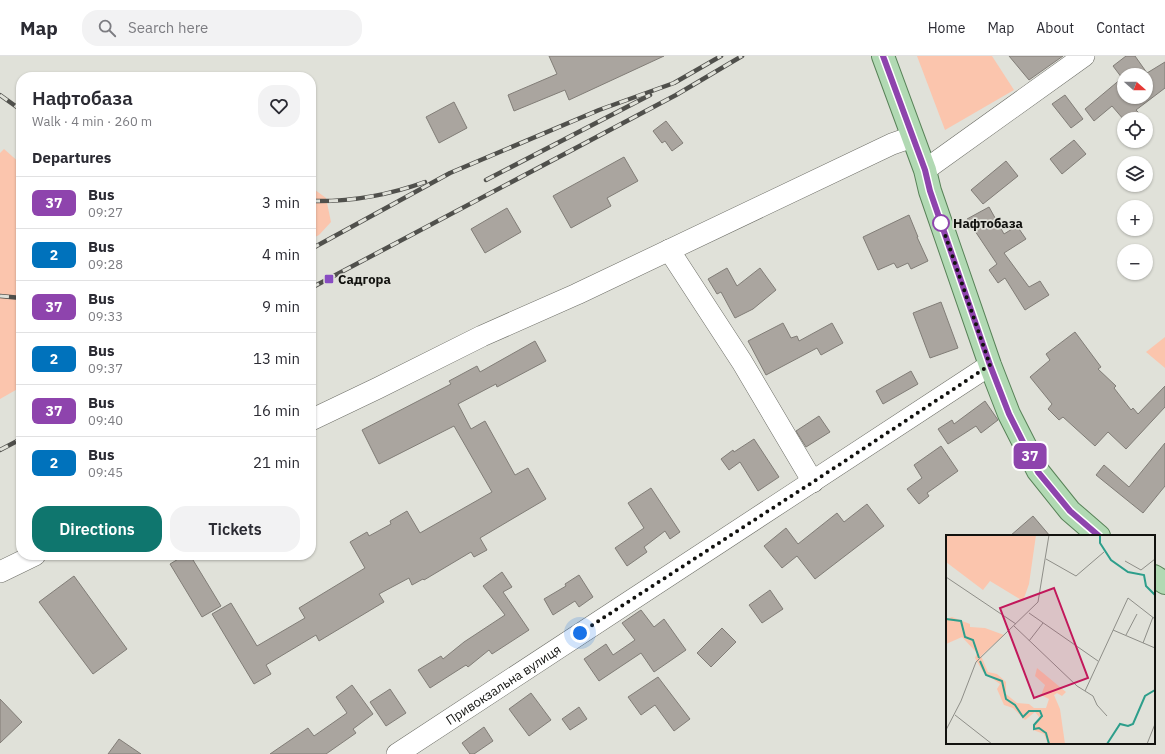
<!DOCTYPE html>
<meta charset="utf-8">
<style>
:root{--surface:#fff;--page:#f2f2f3;--text:#2b2b33;--muted:#7c7c81;--line:#e1e1e2;--accent:#0f766e}
body{margin:0;font-family:"IBM Plex Sans",sans-serif;background:var(--page);color:var(--text);height:100vh;display:flex;flex-direction:column;font-size:15px;white-space:nowrap}
*{box-sizing:border-box;margin:0}
p{font-size:13px;color:var(--muted)}
.icon{flex:none;width:22px;height:22px;fill:none;stroke:currentColor;stroke-width:2;stroke-linecap:round;stroke-linejoin:round}
.map{position:relative;flex:1;overflow:hidden}
.details{position:absolute;left:16px;top:16px;width:300px;height:488px;display:flex;flex-direction:column;background:var(--surface);border-radius:16px;box-shadow:0 1px 3px #0004}
.details>*{flex:none}
.badge{padding:0 8px;border-radius:6px;font-size:14px;line-height:26px}
.needle{width:26px;rotate:111deg}
.tools{position:absolute;left:1117px;top:12px;display:grid;gap:8px}
.tools a{display:grid;place-items:center;width:36px;height:36px;border-radius:50%;background:var(--surface);box-shadow:0 1px 3px #0004;font-size:20px}
.you{position:absolute;width:20px;height:20px;margin:-10px;border:3px solid #fff;border-radius:50%;background:#1a73e8;box-shadow:0 0 0 6px #1a73e833}
.map>.badge{position:absolute;translate:-50% -50%;box-shadow:0 0 0 2px #fff}
h2{padding:0 16px;font-size:15px;line-height:36px}
.round{display:grid;place-items:center;flex:none;width:42px;height:42px;border-radius:16px;background:var(--page)}
.head{display:flex;align-items:center;justify-content:space-between;height:68px;padding:0 16px}
h1{font-size:19px;font-weight:600;line-height:30px}
.cta{display:flex;gap:8px;margin-top:auto;padding:8px 16px}
.cta a{flex:1;height:46px;border-radius:16px;background:var(--accent);color:#fff;font-size:16px;font-weight:600;line-height:46px;text-align:center}
.cta a+a{background:var(--page);color:var(--text)}
ul{padding:0;list-style:none}
li{display:flex;align-items:center;gap:12px;height:52px;padding:0 16px;border-top:1px solid var(--line)}
li div{flex:1}
li b{display:block;font-size:15px}
li em{font-style:normal}
li .badge{min-width:44px;font-weight:700;text-align:center}
header{display:flex;align-items:center;gap:24px;box-sizing:border-box;height:56px;padding:0 20px;background:var(--surface);border-bottom:1px solid var(--line)}
header strong{font-size:19px}
nav{display:flex;gap:22px;margin-inline-start:auto;font-size:14px}
.search{width:280px;height:36px;background:var(--page);display:flex;align-items:center;gap:10px;box-sizing:border-box;padding:0 14px;border-radius:16px;color:var(--muted);font-size:15px}
.map>svg:first-child{display:block}
.green{fill:#fbc5ad}
.building{fill:#aaa59f;stroke:#817d77;fill-rule:evenodd}
.lines{fill:none;stroke-linecap:round;stroke-linejoin:round}
.minor-casing{stroke:#6c6d66;stroke-width:22}
.major-casing{stroke:#588258;stroke-width:24}
.minor{stroke:#fff;stroke-width:21}
.major{stroke:#b1d9b3;stroke-width:22}
.rail-casing{stroke:#50504c;stroke-width:4.5}
.rail{stroke:#e0e1d9;stroke-width:3;stroke-dasharray:9;stroke-linecap:butt}
.line-casing{stroke:#fff;stroke-width:9}
.line{stroke:#8e44ad;stroke-width:6}
.walk{stroke:#12120f;stroke-width:4;stroke-dasharray:0 7.2}
.stop-dot{fill:#fff;stroke:#8e44ad;stroke-width:2}
.poi-dot{fill:#884cc2;stroke:#e0e1d9;stroke-width:1.5}
.labels{text-anchor:middle;dominant-baseline:central;stroke-width:3.5;stroke-linejoin:round;paint-order:stroke}
.stop-label{font-size:13px;font-weight:bold;fill:#12120f;stroke:#e0e1d9;text-anchor:start}
.poi-label{font-size:13px;font-weight:bold;fill:#12120f;stroke:#e0e1d9;text-anchor:start}
.street-label{font-size:13px;fill:#12120f;stroke:#e0e1d9}
.inset-river{fill:none;stroke:#2d9e8b;stroke-width:2}
.inset-road{fill:none;stroke:#8e8e88;stroke-width:1}
.view{fill:#c2185b;fill-opacity:0.15;stroke:#c2185b;stroke-width:2}
.inset-edge{fill:none;stroke:#12120f;stroke-width:2}
</style>
<header>
<strong>Map</strong>
<div class="search"><svg class="icon" aria-label="search" viewBox="0 0 24 24"><circle cx="10" cy="10" r="6"/><path d="M15 15l6 6"/></svg>Search here</div>
<nav><a>Home</a><a>Map</a><a>About</a><a>Contact</a></nav>
</header>
<div class="map">
<svg width="1165" height="698" viewBox="0 0 1165 698">
<rect width="100%" height="100%" fill="#e0e1d9"/>
<g class="green">
<polygon points="917,0 992,0 1014,34 945,74"/>
<polygon points="4,93 21,108 21,331 0,343 0,97"/>
<polygon points="311,131 326,142 331,166 319,179 311,183"/>
<polygon points="1165,281 1165,312 1146,296"/>
</g>
<g class="building">
<polygon points="549,0 664,0 569,44 565,34 514,55 508,39 557,18"/>
<polygon points="1009,0 1063,0 1029,24"/>
<path d="M1126,0H1135L1147,17L1165,6V32L1136,54L1141,59L1137,63L1124,64L1112,50L1094,65L1085,53L1122,22L1113,10ZM1124,19H1146V41H1124Z"/>
<polygon points="1065,39 1083,63 1071,72 1052,48"/>
<polygon points="454,46 467,72 439,87 426,61"/>
<polygon points="666,65 683,87 672,95 665,85 662,87 653,75"/>
<polygon points="1074,84 1086,98 1062,118 1050,103"/>
<polygon points="624,101 638,125 607,142 611,150 571,172 553,140"/>
<polygon points="1006,105 1018,120 983,148 971,134"/>
<polygon points="989,151 1004,178 1017,170 1026,183 1004,197 1029,231 1040,225 1049,239 1025,254 1005,222 998,227 989,214 997,208 967,163"/>
<polygon points="507,152 521,176 485,197 471,173"/>
<polygon points="909,159 918,181 917,181 928,205 911,213 908,207 897,212 894,207 878,214 863,181"/>
<polygon points="727,212 737,230 760,212 776,234 753,253 735,262 721,236 717,238 708,223"/>
<polygon points="941,246 958,292 930,302 913,257"/>
<polygon points="783,267 791,282 797,280 799,285 832,267 843,287 821,299 817,292 766,319 748,285"/>
<polygon points="1075,276 1101,311 1098,313 1116,330 1114,332 1131,354 1133,352 1138,358 1165,330 1165,351 1126,393 1108,376 1095,390 1063,361 1059,364 1048,353 1052,348 1030,321 1050,304 1046,298"/>
<polygon points="535,285 546,305 497,331 496,328 458,348 471,373 485,365 515,419 528,412 546,443 480,482 487,494 474,501 471,496 424,524 423,523 412,529 409,522 379,538 384,546 319,585 316,579 266,609 271,618 254,628 212,558 231,547 257,590 305,562 299,552 365,512 350,486 367,476 369,480 391,468 390,465 407,455 420,477 492,436 454,370 379,408 362,374 451,328 449,325 477,310 480,316"/>
<polygon points="911,315 918,328 883,348 876,335"/>
<polygon points="985,345 998,364 981,377 976,370 948,388 938,373 952,364 954,368"/>
<polygon points="819,360 830,376 806,391 796,375"/>
<polygon points="754,383 779,421 758,435 740,406 729,414 721,403 733,394 734,396"/>
<polygon points="1165,387 1165,430 1143,457 1096,419 1104,409 1129,431"/>
<polygon points="941,390 958,415 927,437 929,440 919,448 907,433 922,422 914,409"/>
<polygon points="651,432 680,476 670,483 665,475 644,491 647,496 627,510 615,492 644,472 628,447"/>
<polygon points="867,448 884,470 815,523 797,500 782,512 764,490 786,472 798,488 837,457 844,466"/>
<polygon points="1033,460 1050,480 1010,480"/>
<polygon points="185,499 190,499 221,550 202,561 170,508"/>
<polygon points="502,516 512,531 503,536 529,574 492,598 489,594 468,611 466,609 430,632 418,614 441,600 443,603 464,586 505,559 483,530"/>
<polygon points="579,519 593,541 579,551 575,545 553,559 544,543 566,530 565,528"/>
<polygon points="74,520 127,593 93,618 39,546"/>
<polygon points="770,534 783,553 762,567 749,549"/>
<polygon points="641,554 654,571 664,563 686,594 654,616 641,597 599,625 584,603 606,588 613,599 635,584 622,567"/>
<polygon points="722,572 736,586 711,611 697,597"/>
<polygon points="658,621 690,663 674,675 655,649 641,659 628,641"/>
<polygon points="352,629 373,658 353,673 356,677 326,698 270,698 308,672 314,680 347,657 336,641"/>
<polygon points="390,633 406,657 386,670 370,646"/>
<polygon points="531,637 551,664 529,680 509,653"/>
<polygon points="0,643 22,666 0,687"/>
<polygon points="579,651 587,663 570,674 562,663"/>
<polygon points="484,671 493,685 474,698 470,698 462,687"/>
<polygon points="119,683 141,698 108,698"/>
</g>
<g class="lines">
<g class="minor-casing">
<g id="minor">
<polyline points="925,114 1084,0"/>
<polyline points="669,194 742,306 813,426"/>
<polyline points="311,364 378,332 482,280 577,238 892,88 912,81"/>
<polyline points="0,516 35,499"/>
<path id="s1" d="M397,698L990,309"/>
</g>
</g>
<g class="major-casing">
<g id="major">
<polyline points="883,0 925,114 930,135 990,309 1009,358 1038,415 1070,455 1099,480"/>
<polyline points="1154,520 1165,527"/>
</g>
</g>
<use href="#minor" class="minor"/>
<use href="#major" class="major"/>
<g class="rail-casing">
<g id="rail">
<polyline points="0,39 21,54"/>
<polyline points="486,124 650,39"/>
<path d="M311,145C350,146 389,139 425,126"/>
<polyline points="311,193 450,117 599,54 674,27 721,0"/>
<polyline points="311,232 676,39 742,0"/>
<polyline points="0,240 21,242"/>
<polyline points="0,394 21,383"/>
</g>
</g>
<use href="#rail" class="rail"/>
</g>
<g class="lines">
<g class="line-casing">
<polyline id="line" points="883,0 925,114 930,135 990,309 1009,358 1038,416 1070,455 1099,480"/>
</g>
<use href="#line" class="line"/>
<polyline class="walk" points="580,577 813,426 990,309 940,164 941,167"/>
</g>
<circle class="stop-dot" cx="941" cy="167" r="8"/>
<rect class="poi-dot" x="324" y="218" width="10" height="10" rx="2"/>
<g class="labels">
<g class="stop-label">
<text x="953" y="167">Нафтобаза</text>
</g>
<g class="poi-label">
<text x="338" y="223">Садгора</text>
</g>
<g class="street-label">
<text stroke="none"><textPath href="#s1" startOffset="127">Привокзальна вулиця</textPath></text>
</g>
</g>
<g transform="translate(946 479)">
<rect width="209" height="209" fill="#e0e1d9"/>
<path d="M0,0H90L83,49L77,66L44,46L37,55L0,27ZM6,82L24,89V92L39,93L58,100L35,121L42,137L51,139L60,147V159L71,168L83,169L88,173H100L103,164L95,160L99,150L89,141L91,133L120,157L116,161L111,158L108,160L114,174L119,209H102L98,199L87,195V191L94,183L89,177L79,185L67,173L58,170L51,154L54,149L37,137L29,123L31,118L16,102L0,109V84Z" fill="#fbc5ad"/>
<path class="inset-river" d="M154,0V8L165,25L182,37L198,40L200,51L209,60M0,84L15,86L19,102L27,105L33,123M34,126L40,140L56,146L60,164L69,170L77,182L83,176H94L96,181L88,190V194L93,193L100,198L103,209M161,209L174,189L182,191L187,189L199,161L209,155"/>
<path class="inset-road" d="M100,24L130,41L158,17M179,26L195,35L209,24M0,42L70,89M83,78L152,126M68,91L131,151L147,161L151,170L161,181M167,95L209,113M180,100L191,79M83,106L97,88M197,108L207,82M139,156L182,63L209,84M9,180L46,209M0,195L15,166L30,127L92,67L103,0M201,209L209,189"/>
<path class="view" d="M108,53L142,143L88,163L54,73Z"/>
<rect width="209" height="209" class="inset-edge"/>
</g>
</svg>
<div class="tools">
<a><svg class="needle" viewBox="-14 -14 28 28"><path d="M0-13l5 13h-10z" fill="#e53935"/><path d="M0 13l5-13h-10z" fill="#7c7c81"/></svg></a>
<a><svg class="icon" aria-label="locate" viewBox="0 0 24 24"><circle cx="12" cy="12" r="6"/><path d="M12 2v4M12 18v4M2 12h4M18 12h4"/></svg></a>
<a><svg class="icon" aria-label="layers" viewBox="0 0 24 24"><path d="M12 4l9 5-9 5-9-5zM3 14l9 5 9-5"/></svg></a>
<a>+</a>
<a>−</a>
</div>
<div class="you" style="left:580px;top:577px"></div>
<b class="badge" style="left:1030px;top:400px;background:#8e44ad;color:#fff">37</b>
<section class="details">
<div class="head"><div><h1>Нафтобаза</h1><p>Walk · 4 min · 260 m</p></div><a class="round"><svg class="icon" aria-label="heart" viewBox="0 0 24 24"><path d="M12 20l-8-8c-3-5 5-10 8-4 3-6 11-1 8 4z"/></svg></a></div>
<h2>Departures</h2>
<ul>
<li><span class="badge" style="background:#8e44ad;color:#fff">37</span><div><b>Bus</b><p>09:27</p></div><em>3 min</em></li>
<li><span class="badge" style="background:#0072bc;color:#fff">2</span><div><b>Bus</b><p>09:28</p></div><em>4 min</em></li>
<li><span class="badge" style="background:#8e44ad;color:#fff">37</span><div><b>Bus</b><p>09:33</p></div><em>9 min</em></li>
<li><span class="badge" style="background:#0072bc;color:#fff">2</span><div><b>Bus</b><p>09:37</p></div><em>13 min</em></li>
<li><span class="badge" style="background:#8e44ad;color:#fff">37</span><div><b>Bus</b><p>09:40</p></div><em>16 min</em></li>
<li><span class="badge" style="background:#0072bc;color:#fff">2</span><div><b>Bus</b><p>09:45</p></div><em>21 min</em></li>
</ul>
<div class="cta"><a>Directions</a><a>Tickets</a></div>
</section>
</div>
